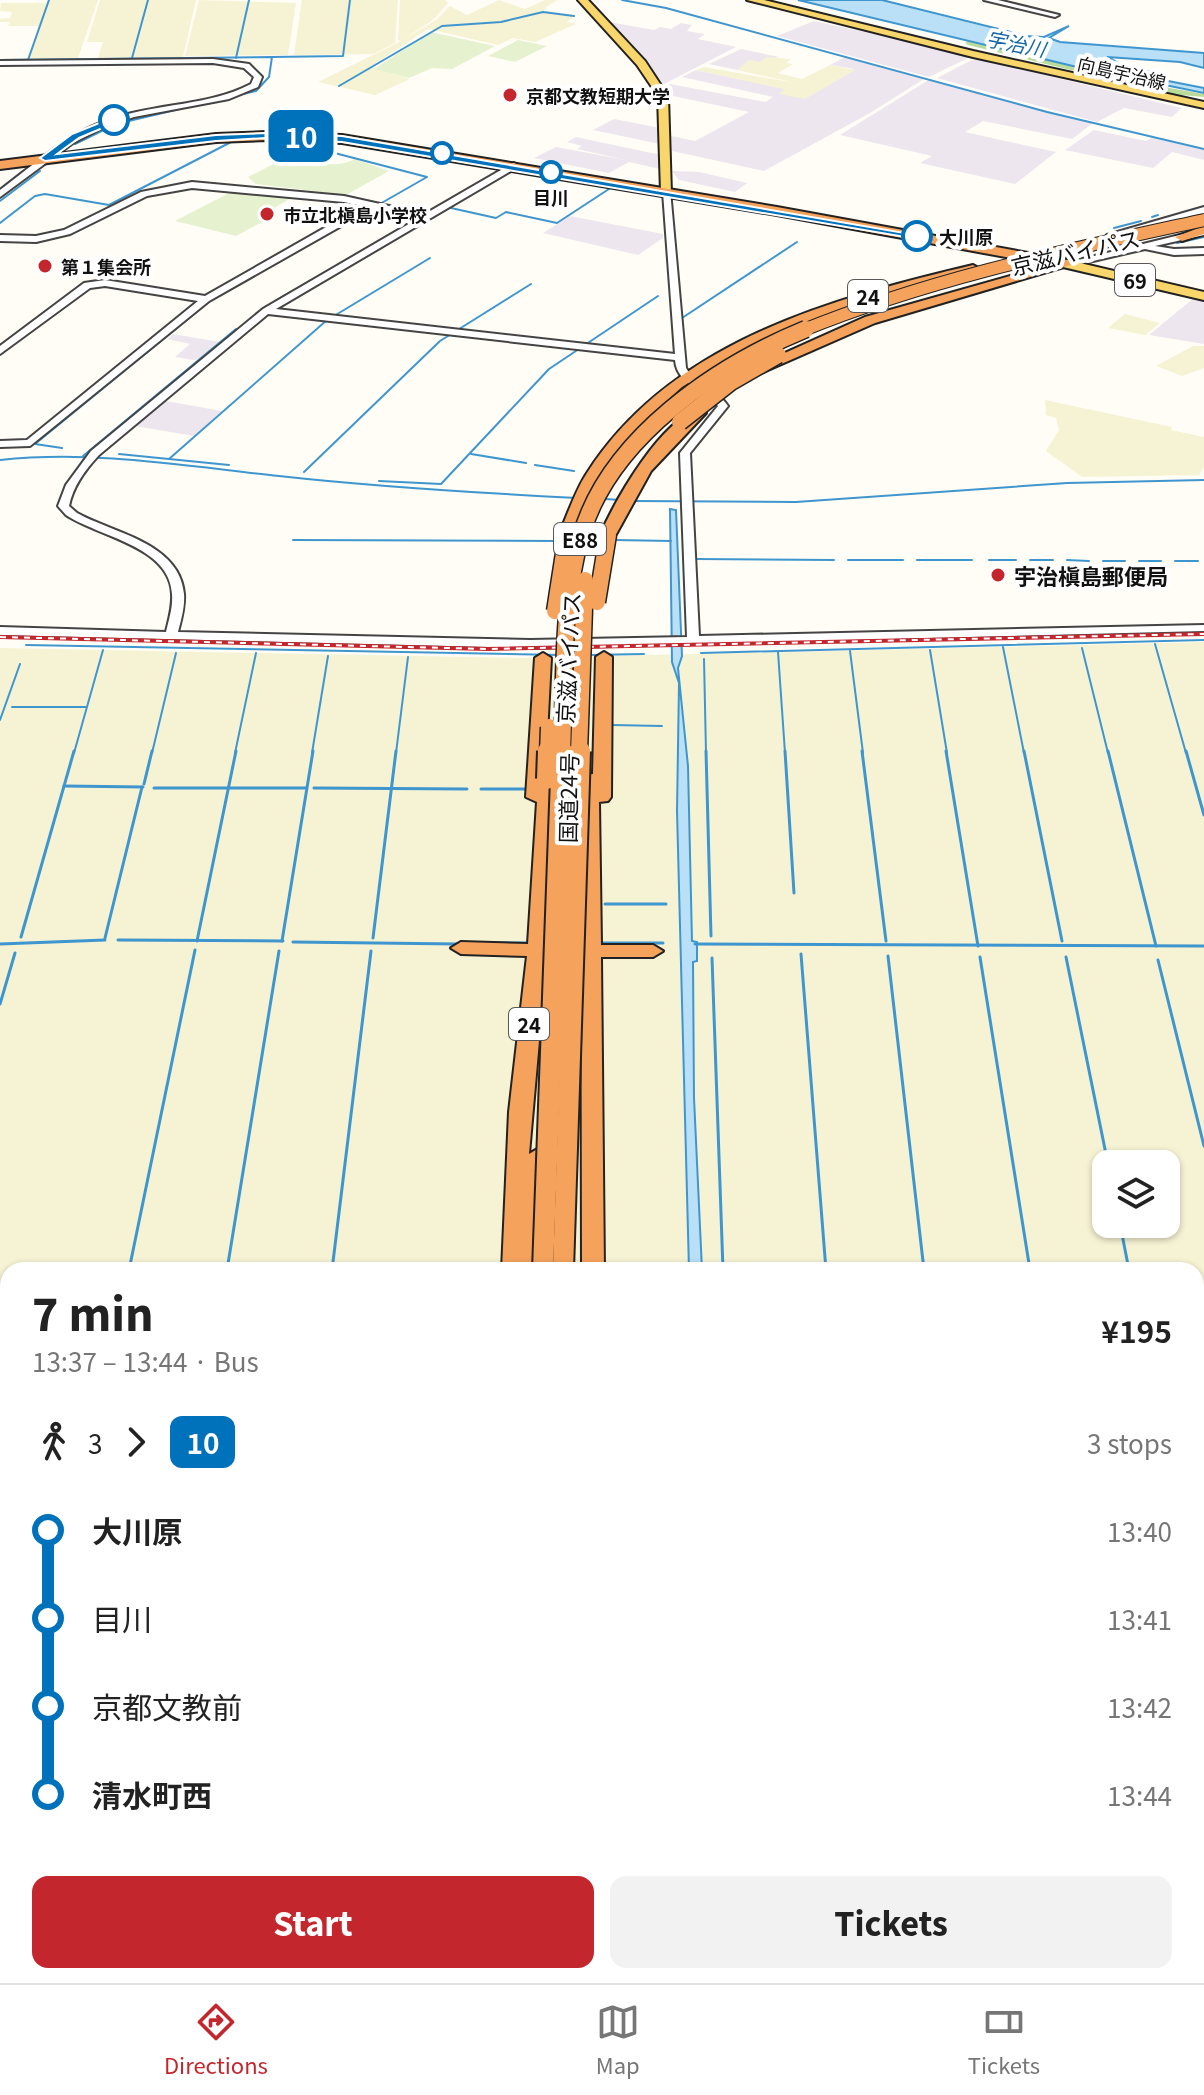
<!DOCTYPE html>
<meta charset="utf-8">
<style>
:root{--surface:#fff;--page:#f2f2f2;--text:#222;--muted:#767676;--line:#e0e0e0;--accent:#c4262e}
body{margin:0;font-family:Georgia,"Noto Sans JP",serif;background:var(--page);color:var(--text);height:100vh;display:flex;flex-direction:column;font-size:30px;white-space:nowrap}
*{box-sizing:border-box;margin:0}
p{font-size:26px;color:var(--muted)}
.icon{flex:none;width:44px;height:44px;fill:none;stroke:currentColor;stroke-width:2;stroke-linecap:round;stroke-linejoin:round}
.map{position:relative;flex:1;overflow:hidden}
.drawer{position:absolute;left:0px;top:1262px;width:1204px;height:722px;display:flex;flex-direction:column;background:var(--surface);border-radius:24px 24px 0 0;box-shadow:0 2px 6px #0004}
.drawer>*{flex:none}
.badge{padding:0 16px;border-radius:12px;font-size:28px;line-height:52px}
.buttons{position:absolute;left:1092px;top:1150px;display:grid;gap:16px}
.buttons a{display:grid;place-items:center;width:88px;height:88px;border-radius:16px;background:var(--surface);box-shadow:0 2px 6px #0004;font-size:40px}
.map>.badge{position:absolute;translate:-50% -50%;box-shadow:0 0 0 4px #fff}
.legs{display:flex;align-items:center;gap:12px;height:88px;padding:0 32px;font-size:26px}
.legs p{margin-inline-start:auto}
.head{display:flex;align-items:center;justify-content:space-between;height:136px;padding:0 32px}
h1{font-size:44px;font-weight:800;line-height:60px}
.primary-button{display:flex;gap:16px;margin-top:auto;padding:16px 32px}
.primary-button a{flex:1;height:92px;border-radius:16px;background:var(--accent);color:#fff;font-size:32px;font-weight:800;line-height:92px;text-align:center}
.primary-button a+a{background:var(--page);color:var(--text)}
ul{padding:0 32px;list-style:none}
li{display:flex;align-items:center;gap:28px;height:88px;font-size:30px}
li i{display:grid;place-items:center;width:12px;height:100%;margin:0 10px;background:currentColor}
li i::after{content:'';width:20px;height:20px;margin:-10px;border:6px solid;border-radius:50%;background:var(--surface)}
li p{margin-inline-start:auto}
li:first-child i{background:linear-gradient(#0000 50%,currentColor 0)}
li:last-child i{background:linear-gradient(currentColor 50%,#0000 0)}
.dock{display:flex;justify-content:space-around;align-items:center;height:112px;border-top:2px solid var(--line);background:var(--surface);font-size:22px;color:var(--muted)}
.dock a{display:grid;justify-items:center;gap:4px}
.dock .on{color:var(--accent)}
.map>svg:first-child{display:block}
.industrial{fill:#eee6ef}
.farmland{fill:#f6f3d4;fill-rule:evenodd}
.forest{fill:#b9dc9c}
.pitch{fill:#e6f2cf}
.water{fill:#b9e0f7;stroke:#3f96cf;stroke-width:2}
.lines{fill:none;stroke-linecap:round;stroke-linejoin:round}
.stream-far2{stroke:#3f96cf;stroke-width:2}
.stream-far1{stroke:#3f96cf;stroke-width:3}
.stream{stroke:#3f96cf;stroke-width:4}
.minor-casing{stroke:#444;stroke-width:4}
.major-casing{stroke:#222;stroke-width:4}
.highway-casing{stroke:#222;stroke-width:4}
.minor{fill:#fff;fill-rule:evenodd}
.major{fill:#f9d66b;fill-rule:evenodd}
.highway{fill:#f5a25d;fill-rule:evenodd}
.rail-casing{stroke:#c4262e;stroke-width:4}
.rail{stroke:#fff;stroke-width:2;stroke-dasharray:6;stroke-linecap:butt}
.highway-bridge-far2-casing{stroke:#222;stroke-width:14;stroke-linecap:butt}
.highway-bridge-far1-casing{stroke:#222;stroke-width:19;stroke-linecap:butt}
.highway-bridge-casing{stroke:#222;stroke-width:24;stroke-linecap:butt}
.highway-bridge-far2{stroke:#f5a25d;stroke-width:12}
.highway-bridge-far1{stroke:#f5a25d;stroke-width:16}
.highway-bridge{stroke:#f5a25d;stroke-width:20}
.line-1{fill:#0072bc;stroke:#fff;stroke-width:2}
.poi-dot{fill:#c4262e;stroke:#fff;stroke-width:3}
.stop-1-dot{fill:#fff;stroke:#0072bc;stroke-width:4}
.labels{text-anchor:middle;dominant-baseline:central;stroke-width:8;stroke-linejoin:round;paint-order:stroke}
.far-street-label{font-size:18px;fill:#111;stroke:#fff}
.far-poi-label{font-size:18px;font-weight:bold;fill:#111;stroke:#fff;text-anchor:start}
.far-stop-label{font-size:18px;font-weight:bold;fill:#111;stroke:#fff}
.far-water-label{font-size:20px;font-style:italic;fill:#1768a6;stroke:#fff}
.shield{fill:#fff;stroke:#585858;stroke-width:2}
.shield-label{font-size:20px;font-weight:bold;fill:#111}
.street-label{font-size:22px;fill:#111;stroke:#fff}
.poi-label{font-size:22px;font-weight:bold;fill:#111;stroke:#fff;text-anchor:start}
</style>
<div class="map">
<svg width="1204" height="1983" viewBox="0 0 1204 1983">
<rect width="100%" height="100%" fill="#fffdf5"/>
<g class="industrial">
<polygon points="814,21 962,53 970,57 929,77 777,36"/>
<polygon points="609,22 654,30 660,27 671,29 681,23 692,25 687,31 705,34 698,39 736,47 664,84"/>
<polygon points="741,49 779,57 737,70 709,64"/>
<polygon points="845,57 924,79 870,113 764,171 672,151 671,136 695,141 749,112 668,95 664,87 670,84 766,102 773,97 682,77 696,70 786,89 854,69 830,65"/>
<polygon points="972,60 983,60 1182,108 1172,117 1124,108 1097,122 937,78"/>
<polygon points="930,79 1093,123 1072,139 983,121 965,132 1056,152 1015,184 920,163 932,156 840,135"/>
<polygon points="614,119 660,128 660,144 593,130"/>
<polygon points="1094,130 1146,141 1153,137 1204,150 1204,160 1172,152 1153,168 1065,150"/>
<polygon points="576,137 661,155 660,169 629,162 609,173 534,158 556,147 626,160 577,149 582,146 567,142"/>
<polygon points="672,171 699,172 747,183 735,192 679,180"/>
<polygon points="570,216 663,234 663,238 638,255 543,233"/>
<polygon points="1195,297 1204,300 1204,344 1149,335"/>
<polygon points="173,334 220,342 199,359 193,360 175,357 190,344 167,339"/>
<polygon points="166,401 222,411 194,436 135,426"/>
</g>
<g class="farmland">
<polygon points="50,0 98,0 78,58 27,58 40,26 8,26 10,22 0,22 0,19 10,18 12,12 0,11 1,3 48,3"/>
<polygon points="100,0 196,0 183,57 98,58 103,42 87,42"/>
<polygon points="199,0 296,3 288,55 185,56"/>
<polygon points="302,0 398,0 395,43 373,54 294,55"/>
<polygon points="400,0 445,0 448,3 433,20 402,40 436,20 450,6 467,15 499,0 525,9 545,0 557,0 546,7 543,13 547,11 574,16 567,22 576,24 535,42 513,38 498,45 428,29 370,67 410,79 375,95 318,82 401,41 398,40"/>
<polygon points="767,57 791,59 786,63 793,64 778,73 802,79 830,65 855,70 805,99 779,94 784,89 696,70 704,67 796,83 737,70 749,60 760,62"/>
<polygon points="1125,314 1137,317 1160,323 1145,335 1108,328"/>
<polygon points="1193,346 1204,346 1204,368 1182,376 1156,366"/>
<polygon points="1045,400 1172,427 1171,430 1204,437 1204,467 1199,475 1082,477 1046,451 1059,430 1056,418 1046,415"/>
<path d="M1204,642V1983H0V648L525,658ZM1106,1164H1166V1224H1106ZM8,1270H1196V1976H8Z"/>
</g>
<polygon class="forest" points="968,41 1152,85 1204,94 1204,97 1169,94 1114,78 1091,75 968,45 965,43"/>
<g class="pitch">
<polygon points="431,32 495,46 452,69 432,68 409,78 374,69"/>
<polygon points="518,40 547,46 515,62 488,56"/>
<path d="M289,156C311,161 335,170 355,159L389,171L346,195L256,184L248,177Z"/>
<polygon points="231,192 293,197 257,218 264,221 236,236 175,221"/>
</g>
<g class="water">
<polygon points="798,0 882,0 1027,36 1044,37 1069,26 1049,38 1060,42 1204,53 1204,68 1180,62 1107,57 1120,64 1167,76 1145,74 1148,77 1204,88 1204,93 1077,67"/>
<polygon points="670,509 676,510 682,656 678,668 688,766 692,941 697,942 697,961 693,962 694,1098 702,1270 689,1270 677,811 679,683 672,662"/>
</g>
<g class="lines">
<g class="stream-far2">
<polyline points="622,0 666,8 1047,112 1204,149"/>
<polyline points="272,57 343,56 350,0"/>
<polyline points="132,58 148,0"/>
<polyline points="236,58 249,0"/>
<polyline points="0,60 272,57 269,77 256,91 116,124 75,144"/>
<polyline points="28,60 49,0"/>
<polyline points="339,86 442,26 501,22 543,12 574,16"/>
<polyline points="300,144 427,177 378,205"/>
<polyline points="0,201 40,171"/>
<polyline points="451,208 496,218 506,212 557,223 612,187"/>
<polyline points="1152,217 1158,215"/>
<polyline points="0,223 35,196 45,194 109,205 233,141"/>
<polyline points="1114,228 1141,221"/>
<polyline points="1177,243 1204,237"/>
<polyline points="275,301 349,259"/>
<polyline points="334,316 430,258"/>
<polyline points="682,318 797,242"/>
<polyline points="62,448 35,444 211,300 257,274"/>
<polyline points="119,454 229,465"/>
<polyline points="471,454 526,463"/>
<polyline points="83,456 236,329"/>
<polyline points="169,459 327,320"/>
<path d="M0,460C94,450 185,466 279,476C378,487 478,493 577,498"/>
<polyline points="535,465 574,471"/>
<polyline points="304,472 440,341 531,284"/>
<polyline points="379,481 441,484 549,369 658,296"/>
<polyline points="605,499 621,500"/>
<polyline points="633,501 796,502 1067,483 1204,480"/>
<polyline points="293,540 559,541"/>
<polyline points="615,540 671,541"/>
<polyline points="696,559 834,560"/>
<polyline points="848,560 903,560"/>
<polyline points="917,560 972,560"/>
<polyline points="989,560 1016,560"/>
<polyline points="1030,560 1053,560"/>
<polyline points="1067,560 1089,561"/>
<polyline points="1103,561 1125,561"/>
<polyline points="1139,561 1161,561"/>
<polyline points="1175,561 1198,561"/>
<polyline points="1155,644 1186,753"/>
<polyline points="26,645 560,655"/>
<polyline points="1003,647 1024,753"/>
<polyline points="1082,648 1108,753"/>
<polyline points="930,650 947,753"/>
<polyline points="850,651 863,753"/>
<polyline points="778,652 785,753"/>
<polyline points="701,653 1204,640"/>
<polyline points="588,655 644,654"/>
<polyline points="704,659 706,753"/>
<polyline points="12,707 86,707"/>
<polyline points="0,720 20,664"/>
<polyline points="612,725 662,726"/>
<polyline points="74,753 103,650"/>
<polyline points="152,753 176,653"/>
<polyline points="235,753 256,653"/>
<polyline points="312,753 328,656"/>
<polyline points="396,753 408,657"/>
</g>
<g class="stream-far1">
<polyline points="706,751 711,936"/>
<polyline points="785,751 794,893"/>
<polyline points="862,751 886,941"/>
<polyline points="946,751 978,946"/>
<polyline points="1024,751 1062,941"/>
<polyline points="1108,751 1156,946"/>
<polyline points="1186,751 1204,815"/>
<polyline points="144,784 152,751"/>
<polyline points="64,786 143,787"/>
<polyline points="154,788 306,788"/>
<polyline points="314,788 467,789"/>
<polyline points="481,789 527,789"/>
<polyline points="605,904 666,904"/>
<polyline points="21,937 74,751"/>
<polyline points="105,938 142,787"/>
<polyline points="373,938 396,751"/>
<polyline points="118,940 283,941"/>
<polyline points="197,941 236,751"/>
<polyline points="282,941 313,751"/>
<polyline points="293,942 457,944"/>
<polyline points="495,943 528,943"/>
<polyline points="602,943 663,943"/>
<polyline points="0,944 105,940"/>
<polyline points="695,944 1204,946"/>
<polyline points="801,954 826,1270"/>
<polyline points="888,956 924,1270"/>
<polyline points="980,957 1030,1270"/>
<polyline points="1066,957 1108,1164"/>
<polyline points="712,958 723,1270"/>
<polyline points="1158,960 1204,1146"/>
<polyline points="0,1004 15,953"/>
<polyline points="1120,1224 1129,1270"/>
<polyline points="129,1270 195,950"/>
<polyline points="227,1270 279,951"/>
<polyline points="332,1270 371,951"/>
</g>
<g class="stream">
<polyline points="1196,1300 1204,1301"/>
<polyline points="1196,1317 1204,1317"/>
<polyline points="1196,1612 1204,1652"/>
<polyline points="1196,1722 1204,1722"/>
<polyline points="0,1829 8,1829"/>
<polyline points="1196,1837 1204,1837"/>
<polyline points="1196,1939 1204,1939"/>
</g>
<g class="minor-casing">
<g id="minor">
<polygon points="984,0 998,0 1059,15 1055,17"/>
<path d="M213,59L249,64L262,77L258,87L229,99L134,117L104,127L73,143L0,197V190C36,163 70,131 114,118C159,103 209,106 251,84L254,77L244,68L213,63L0,65V61Z"/>
<path d="M513,163L516,164V168L276,309L675,354L663,192L670,190L686,368C696,385 717,389 728,406L690,453L699,636L1204,625V631L530,648L0,635V627L166,632C169,619 173,607 172,594C170,546 99,537 66,515L58,506L66,485L91,451L263,309L419,218L373,208L209,301L30,446L0,447V441L27,440L198,301L105,286L90,288L0,354V346L84,283L105,280L205,296L363,206L344,202L192,188L147,196L70,234L36,242L0,241V235L36,236L64,230L141,192L192,182L344,196L425,214ZM268,314L675,360C677,385 704,389 718,406L680,453L687,637L530,640L178,632C181,620 185,607 184,594C180,543 113,533 77,513L69,506C73,486 85,470 99,455Z"/>
<polygon points="1204,207 1204,213 1112,238 1107,235"/>
<polygon points="1204,229 1204,235 1155,246 1174,249 1204,248 1204,254 1174,255 1145,249 1067,267 1062,264"/>
</g>
</g>
<g class="major-casing">
<g id="major">
<polygon points="578,0 588,0 645,61 668,96 671,194 661,192 658,96 637,65"/>
<polygon points="747,0 764,0 973,51 1204,102 1204,108 973,57"/>
<polygon points="1067,260 1204,292 1204,300 1063,267 1063,261"/>
</g>
</g>
<g class="highway-casing">
<g id="highway">
<polygon points="266,132 342,135 777,207 1067,260 1074,264 875,323 761,373 754,369 756,366 865,317 1049,265 777,215 342,143 266,140 216,142 0,169 0,161 216,134"/>
<polygon points="1204,226 1204,234 1182,241 1175,237"/>
<path d="M973,265L980,269L978,272L857,304L795,326L736,353L682,387L636,429L600,476L573,537H561L559,534C568,514 575,491 587,473C671,342 830,299 973,265Z"/>
<path d="M699,409L706,413L651,471L614,538H602L600,535C616,499 660,421 699,409Z"/>
<polygon points="604,652 612,657 611,797 608,801 599,802 601,945 653,945 663,951 653,957 601,957 604,1270 582,1270 581,779 584,775 593,774 596,657"/>
<polygon points="543,653 551,658 545,774 556,779 547,950 529,1154 539,1148 550,1155 538,1270 502,1270 509,1112 527,956 461,954 451,948 461,942 528,944 537,802 526,797 535,658"/>
<rect x="478" y="1976" width="105" height="7"/>
<polygon points="666,1976 726,1976 730,1983 670,1983"/>
<polygon points="763,1976 802,1976 806,1983 767,1983"/>
</g>
</g>
<use href="#minor" class="minor"/>
<use href="#major" class="major"/>
<use href="#highway" class="highway"/>
<g class="rail-casing">
<polyline id="rail" points="0,637 488,649 1204,634"/>
</g>
<use href="#rail" class="rail"/>
<g class="highway-bridge-far2-casing">
<path id="highway-bridge-far2" d="M801,331C931,278 1067,250 1204,220"/>
</g>
<g class="highway-bridge-far1-casing">
<g id="highway-bridge-far1">
<polyline points="680,422 731,382 778,355"/>
<polyline points="597,602 608,535"/>
<polyline points="555,611 567,534"/>
<polyline points="548,753 549,727"/>
<path d="M562,753C565,681 561,606 581,536C609,438 716,366 806,329"/>
<polyline points="579,753 585,580"/>
</g>
</g>
<g class="highway-bridge-casing">
<g id="highway-bridge">
<polyline points="547,779 548,751"/>
<polyline points="543,1270 562,751"/>
<polyline points="563,1270 580,751"/>
</g>
</g>
<use href="#highway-bridge-far2" class="highway-bridge-far2"/>
<use href="#highway-bridge-far1" class="highway-bridge-far1"/>
<use href="#highway-bridge" class="highway-bridge"/>
</g>
<polygon class="line-1" points="114,117 117,122 79,138 57,154 216,135 266,133 342,136 922,236 917,239 342,142 266,138 216,141 45,161 40,158 72,134"/>
<g class="poi-dot">
<circle cx="510" cy="95" r="8"/>
<circle cx="267" cy="214" r="8"/>
<circle cx="45" cy="266" r="8"/>
<circle cx="998" cy="575" r="8"/>
</g>
<g class="stop-1-dot">
<circle cx="114" cy="120" r="14"/>
<circle cx="442" cy="153" r="10"/>
<circle cx="551" cy="172" r="10"/>
<circle cx="917" cy="236" r="14"/>
</g>
<g class="labels">
<g class="far-street-label">
<text transform="translate(1122 72) rotate(13)">向島宇治線</text>
</g>
<g class="far-poi-label">
<text x="526" y="95">京都文教短期大学</text>
<text x="283" y="214">市立北槇島小学校</text>
<text x="61" y="266">第１集会所</text>
</g>
<g class="far-stop-label">
<text x="551" y="197">目川</text>
<text x="939" y="236" text-anchor="start">大川原</text>
</g>
<g class="far-water-label">
<text transform="translate(1016 43) rotate(11)">宇治川</text>
</g>
<g class="shield">
<rect x="1115" y="264" width="40" height="32" rx="6"/>
<rect x="848" y="280" width="40" height="32" rx="6"/>
<rect x="554" y="523" width="52" height="32" rx="6"/>
<rect x="509" y="1008" width="40" height="32" rx="6"/>
</g>
<g class="shield-label">
<text x="1135" y="280">69</text>
<text x="868" y="296">24</text>
<text x="580" y="539">E88</text>
<text x="529" y="1024">24</text>
</g>
<g class="street-label">
<text transform="translate(1075 251) rotate(-13)">京滋バイパス</text>
<text transform="translate(567 658) rotate(-87)">京滋バイパス</text>
<text transform="translate(567 798) rotate(-89)">国道24号</text>
</g>
<g class="poi-label">
<text x="1014" y="575">宇治槇島郵便局</text>
</g>
</g>
</svg>
<div class="buttons">
<a><svg class="icon" aria-label="layers" viewBox="0 0 24 24"><path d="M12 4l9 5-9 5-9-5zM3 14l9 5 9-5"/></svg></a>
</div>
<b class="badge" style="left:301px;top:136px;background:#0072bc;color:#fff">10</b>
<section class="drawer">
<div class="head"><div><h1>7 min</h1><p>13:37 – 13:44 · Bus</p></div><b>¥195</b></div>
<div class="legs"><svg class="icon" aria-label="walk" viewBox="0 0 24 24"><circle cx="13" cy="4" r="2"/><path d="M13 8l-2 6 4 7M11 14l-3 7M7 12l3-4h3l4 4"/></svg>3<svg class="icon" aria-label="forward" viewBox="0 0 24 24"><path d="M9 5l7 7-7 7"/></svg><b class="badge" style="background:#0072bc;color:#fff">10</b><p>3 stops</p></div>
<ul>
<li><i style="color:#0072bc"></i><b>大川原</b><p>13:40</p></li>
<li><i style="color:#0072bc"></i><span>目川</span><p>13:41</p></li>
<li><i style="color:#0072bc"></i><span>京都文教前</span><p>13:42</p></li>
<li><i style="color:#0072bc"></i><b>清水町西</b><p>13:44</p></li>
</ul>
<div class="primary-button"><a>Start</a><a>Tickets</a></div>
</section>
</div>
<nav class="dock">
<a class="on"><svg class="icon" aria-label="directions" viewBox="0 0 24 24"><path d="M12 3l9 9-9 9-9-9zM9 14v-3h6M13 9l2 2-2 2"/></svg>Directions</a>
<a><svg class="icon" aria-label="map" viewBox="0 0 24 24"><path d="M3 6l6-2 6 2 6-2v14l-6 2-6-2-6 2zM9 4v14M15 6v14"/></svg>Map</a>
<a><svg class="icon" aria-label="tickets" viewBox="0 0 24 24"><path d="M3 7h18v10H3zM15 7v10"/></svg>Tickets</a>
</nav>
